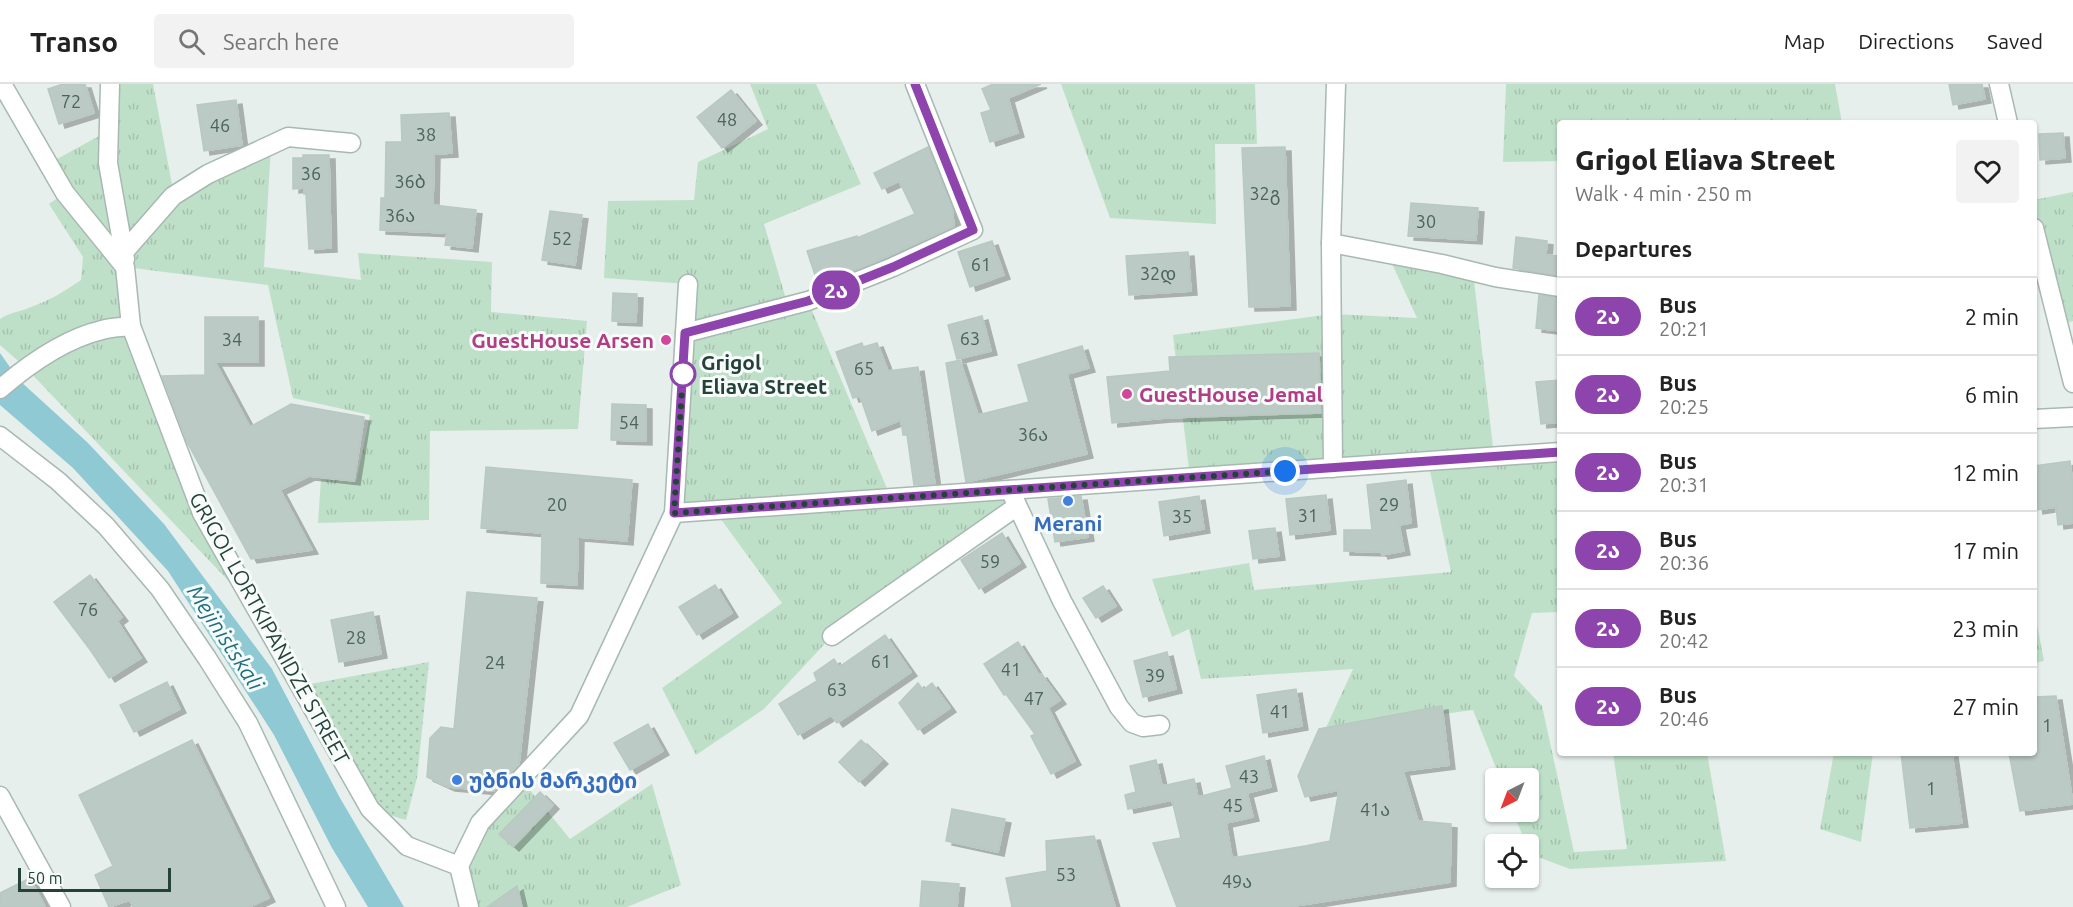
<!DOCTYPE html>
<meta charset="utf-8">
<style>
:root{--surface:#fff;--page:#f2f2f2;--text:#222;--muted:#767676;--line:#e0e0e0}
body{margin:0;font-family:Ubuntu,"Noto Sans Georgian",sans-serif;background:var(--page);color:var(--text);height:100vh;display:flex;flex-direction:column;font-size:22px;white-space:nowrap}
*{box-sizing:border-box;margin:0}
p{font-size:20px;color:var(--muted)}
.icon{flex:none;width:33px;height:33px;fill:none;stroke:currentColor;stroke-width:2;stroke-linecap:round;stroke-linejoin:round}
.map{position:relative;flex:1;overflow:hidden}
.sheet{position:absolute;left:1557px;top:36px;width:480px;height:636px;display:flex;flex-direction:column;background:var(--surface);border-radius:6px;box-shadow:0 2px 4px #0004}
.sheet>*{flex:none}
.badge{padding:0 12px;border-radius:20px;font-size:21px;line-height:39px}
.needle{width:39px;rotate:222deg}
.controls{position:absolute;left:1485px;top:684px;display:grid;gap:12px}
.controls a{display:grid;place-items:center;width:54px;height:54px;border-radius:6px;background:var(--surface);box-shadow:0 2px 4px #0004;font-size:30px}
.scale{position:absolute;left:18px;bottom:15px;width:153px;box-sizing:border-box;padding-left:6px;border:3px solid #24423a;border-top:0;font-size:16px;line-height:21px;white-space:nowrap;color:#24423a;-webkit-text-stroke:4px #f7fbf9;paint-order:stroke}
.you{position:absolute;width:30px;height:30px;margin:-15px;border:4px solid #fff;border-radius:50%;background:#1a73e8;box-shadow:0 0 0 9px #1a73e833}
.map>.badge{position:absolute;translate:-50% -50%;box-shadow:0 0 0 3px #fff}
h2{padding:0 18px;font-size:22px;line-height:54px}
.round{display:grid;place-items:center;flex:none;width:63px;height:63px;border-radius:6px;background:var(--page)}
.head{display:flex;align-items:center;justify-content:space-between;height:102px;padding:0 18px}
h1{font-size:28px;font-weight:800;line-height:45px}
ul{padding:0;list-style:none}
li{display:flex;align-items:center;gap:18px;height:78px;padding:0 18px;border-top:2px solid var(--line)}
li div{flex:1}
li b{display:block;font-size:22px}
li em{font-style:normal}
li .badge{min-width:66px;font-weight:700;text-align:center}
header{display:flex;align-items:center;gap:36px;box-sizing:border-box;height:84px;padding:0 30px;background:var(--surface);border-bottom:2px solid var(--line)}
header strong{font-size:28px}
nav{display:flex;gap:33px;margin-inline-start:auto;font-size:21px}
.search{width:420px;height:54px;background:var(--page);display:flex;align-items:center;gap:15px;box-sizing:border-box;padding:0 21px;border-radius:6px;color:var(--muted);font-size:22px}
.map>svg:first-child{display:block}
.grass{fill:url(#grass-tufts)}
.garden{fill:url(#garden-dots)}
.water{fill:#8ec9d4}
.building{fill:#bbcac4;stroke:#b8c9c2;stroke-width:1.5;filter:url(#shadow)}
.lines{fill:none;stroke-linecap:round;stroke-linejoin:round}
.minor-casing{stroke:#a8b8b2;stroke-width:21}
.minor{stroke:#fff;stroke-width:18}
.line-casing{stroke:#fff;stroke-width:14}
.line{stroke:#8e44ad;stroke-width:9}
.walk{stroke:#24423a;stroke-width:6;stroke-dasharray:0 10.8}
.hotel-dot{fill:#d1479c;stroke:#f7fbf9;stroke-width:2}
.stop-dot{fill:#fff;stroke:#8e44ad;stroke-width:3}
.shop-dot{fill:#3f7fe0;stroke:#f7fbf9;stroke-width:2}
.labels{text-anchor:middle;dominant-baseline:central;stroke-width:6;stroke-linejoin:round;paint-order:stroke}
.number-label{font-size:18px;fill:#4a645c}
.hotel-label{font-size:21px;font-weight:bold;fill:#b23c85;stroke:#f7fbf9;text-anchor:end}
.stop-label{font-size:21px;font-weight:bold;fill:#24423a;stroke:#f7fbf9;text-anchor:start}
.shop-label{font-size:21px;font-weight:bold;fill:#366cbe;stroke:#f7fbf9}
.street-label{font-size:21px;fill:#24423a;stroke:#f7fbf9}
.water-label{font-size:22px;font-style:italic;fill:#1c6f80;stroke:#f7fbf9}
</style>
<header>
<strong>Transo</strong>
<div class="search"><svg class="icon" aria-label="search" viewBox="0 0 24 24"><circle cx="10" cy="10" r="6"/><path d="M15 15l6 6"/></svg>Search here</div>
<nav><a>Map</a><a>Directions</a><a>Saved</a></nav>
</header>
<div class="map">
<svg width="2073" height="823" viewBox="0 0 2073 823">
<defs>
<pattern id="grass-tufts" width="24" height="20" patternUnits="userSpaceOnUse" patternTransform="scale(1.5)"><rect width="24" height="20" fill="#bfe0c8"/><path d="M3 7l-1-3M5 7V3M7 7l1-3M15 17l-1-3M17 17v-4M19 17l1-3" fill="none" stroke="#a4c1ad"/></pattern>
<pattern id="garden-dots" width="8" height="8" patternUnits="userSpaceOnUse" patternTransform="scale(1.5)"><rect width="8" height="8" fill="#bfe0c8"/><path d="M2 2h.1M6 6h.1" fill="none" stroke="#a4c1ad" stroke-width="1.8" stroke-linecap="round"/></pattern>
<filter id="shadow"><feDropShadow dx="6" dy="4" stdDeviation="0" flood-color="#0004"/></filter>
</defs>
<rect width="100%" height="100%" fill="#e6efeb"/>
<g class="grass">
<path d="M110,0H153L174,111L271,61L264,183L361,196L358,169L492,178L491,228L587,237L578,345L430,347L429,436L318,439L321,395L356,398L370,331L293,314L268,201L125,183L131,242L202,429L259,529L25,283L0,261V235C10,228 20,228 31,223C49,217 65,207 81,196L83,173L49,120L65,109L48,80L108,47Z"/>
<polygon points="750,0 816,0 861,100 764,140 788,222 808,217 891,414 1010,406 1016,423 832,552 764,625 696,671 662,604 782,519 715,427 674,429 688,200 604,194 608,117 694,116 698,78 768,45"/>
<polygon points="1061,0 1255,0 1257,60 1215,60 1216,140 1110,134"/>
<polygon points="1506,0 1835,0 1842,39 1560,39 1560,77 1503,78"/>
<polygon points="2073,108 2073,237 2059,241 2034,139 2034,116"/>
<polygon points="1388,171 1473,187 1494,372 1560,368 1560,528 1532,529 1514,592 1542,622 1574,768 1627,765 1613,669 1707,669 1726,777 1570,785 1530,770 1528,760 1526,760 1513,728 1528,728 1528,694 1500,694 1473,626 1325,646 1353,585 1201,595 1189,545 1172,553 1152,495 1249,479 1254,506 1451,488 1428,377 1190,394 1173,251 1332,230 1417,234"/>
<polygon points="2034,525 2044,577 2034,579"/>
<polygon points="1834,669 1873,669 1861,758 1820,745"/>
<polygon points="521,695 570,755 652,700 681,801 627,823 469,823 459,782"/>
</g>
<polygon class="garden" points="429,578 417,694 406,736 370,725 300,602"/>
<polygon class="water" points="0,269 19,296 88,359 164,440 272,585 340,714 404,823 368,823 332,764 274,651 168,487 73,384 0,321"/>
<g class="building">
<polygon points="63,0 85,0 94,29 59,40 48,5"/>
<polygon points="993,0 1041,0 1008,14 1018,49 990,58 981,29 991,26 982,5"/>
<polygon points="1949,0 1982,0 1985,15 1953,21"/>
<polygon points="731,6 756,37 722,64 697,33"/>
<polygon points="236,16 242,61 204,67 197,21"/>
<polygon points="449,29 452,69 434,70 433,121 476,126 472,164 445,161 447,149 380,146 381,114 385,114 386,58 402,58 401,31"/>
<polygon points="2063,49 2065,74 2040,76 2039,50"/>
<polygon points="928,63 952,123 954,142 866,182 818,200 807,167 857,152 857,154 915,130 899,97 882,105 874,89"/>
<polygon points="1285,63 1290,222 1249,223 1242,64"/>
<polygon points="303,71 329,71 331,164 309,165 306,110 304,110 304,104 293,105 293,74 303,74"/>
<polygon points="1411,119 1478,124 1476,156 1408,152"/>
<polygon points="550,127 582,131 575,181 542,176"/>
<polygon points="1516,153 1547,157 1546,171 1560,172 1560,192 1513,184"/>
<polygon points="992,157 1004,191 970,203 958,168"/>
<polygon points="1188,168 1191,207 1129,211 1126,172"/>
<polygon points="613,209 637,210 636,238 612,237"/>
<polygon points="1539,211 1560,214 1560,247 1536,244"/>
<polygon points="982,232 991,267 957,275 948,241"/>
<polygon points="205,233 258,233 258,278 215,278 250,343 291,320 364,333 354,397 309,392 280,406 312,466 251,475 187,358 162,292 205,291"/>
<polygon points="862,259 863,263 877,259 888,287 918,283 935,400 914,401 907,351 903,351 901,336 872,347 860,312 853,314 836,268"/>
<polygon points="1082,262 1089,284 1067,290 1087,370 966,398 946,279 960,276 978,331 1029,318 1018,281"/>
<polygon points="1319,269 1321,329 1165,334 1112,339 1107,293 1170,287 1169,273"/>
<polygon points="1560,296 1560,338 1541,340 1536,298"/>
<polygon points="612,320 646,321 646,357 611,356"/>
<polygon points="2070,377 2073,402 2073,439 2058,441 2056,423 2037,426 2034,407 2034,382"/>
<polygon points="486,383 632,396 627,457 578,453 577,501 541,499 542,449 481,444"/>
<polygon points="1406,396 1411,439 1399,441 1404,467 1382,471 1381,468 1344,467 1344,446 1372,446 1367,401"/>
<polygon points="1326,411 1330,446 1290,451 1286,415"/>
<polygon points="1081,412 1088,453 1055,458 1048,415"/>
<polygon points="1199,412 1204,445 1164,452 1159,418"/>
<polygon points="1275,444 1279,472 1253,475 1249,447"/>
<polygon points="1002,449 1020,479 979,505 961,476"/>
<polygon points="90,491 122,533 117,537 141,574 109,594 91,567 54,518"/>
<polygon points="715,501 732,529 697,551 679,523"/>
<polygon points="1103,502 1116,522 1096,534 1083,514"/>
<polygon points="467,508 537,514 519,680 494,707 449,703 427,693 430,654 441,643 454,645"/>
<polygon points="373,528 381,570 339,578 331,536"/>
<polygon points="885,551 911,588 837,639 831,631 798,651 779,620 817,597 814,589 834,575 839,583"/>
<polygon points="1018,558 1039,591 1041,590 1060,616 1048,624 1075,677 1051,690 1031,652 1035,650 1006,610 1004,611 984,580"/>
<polygon points="1167,568 1176,605 1143,613 1134,577"/>
<polygon points="167,598 180,625 134,648 120,621"/>
<polygon points="918,599 923,606 932,599 950,624 918,646 899,619"/>
<polygon points="1296,605 1302,642 1263,649 1257,611"/>
<polygon points="2056,612 2073,720 2020,727 2009,669 2034,669 2034,613"/>
<polygon points="1442,622 1449,681 1403,687 1418,737 1451,740 1450,798 1288,823 1177,823 1153,759 1181,754 1172,716 1128,725 1125,711 1136,708 1130,682 1156,676 1162,702 1194,695 1198,713 1232,704 1226,682 1264,672 1271,703 1247,709 1253,733 1226,739 1232,774 1305,762 1330,757 1339,706 1305,713 1298,692 1319,645"/>
<polygon points="648,640 663,667 630,686 614,659"/>
<polygon points="192,656 269,814 249,823 133,823 130,816 109,823 95,791 113,782 79,711"/>
<polygon points="861,656 882,676 859,698 839,678"/>
<polygon points="1901,669 1952,669 1962,739 1910,744"/>
<polygon points="540,708 553,721 513,763 499,750"/>
<polygon points="952,725 1005,735 998,768 946,757"/>
<polygon points="1094,752 1115,823 1012,823 1006,794 1047,787 1046,757"/>
<polygon points="30,794 45,823 0,823 0,809"/>
<polygon points="922,797 959,800 957,823 920,823"/>
<polygon points="517,802 522,823 487,823"/>
</g>
<g class="lines">
<g class="minor-casing">
<g id="minor">
<polyline points="2,0 65,109 125,183 131,242 202,429 370,725 407,762 459,782 469,823"/>
<polyline points="110,0 108,79 125,175"/>
<polyline points="1999,0 2008,39"/>
<polyline points="2034,144 2073,299"/>
<polyline points="1331,159 1442,180 1495,193 1560,203"/>
<polyline points="124,168 173,112 208,90 288,53 351,59"/>
<polyline points="685,249 688,200"/>
<path d="M0,305C29,280 64,255 102,246C111,243 122,243 131,242"/>
<polyline points="2034,335 2073,333"/>
<polyline points="0,352 58,397 106,442 160,505 207,574 248,639 336,823"/>
<polyline points="1333,384 1331,159 1336,0"/>
<polyline points="1010,406 1062,517 1119,623 1132,639 1143,643 1160,641"/>
<polyline points="674,429 1560,368"/>
<polyline points="832,552 1016,423"/>
<polyline points="0,712 61,823"/>
<polyline points="459,782 480,739 579,632 674,429 685,249 808,217 893,183 973,146 915,0"/>
</g>
</g>
<use href="#minor" class="minor"/>
</g>
<g class="lines">
<g class="line-casing">
<polyline id="line" points="915,0 973,146 893,183 808,217 685,249 674,429 1560,368"/>
</g>
<use href="#line" class="line"/>
<polyline class="walk" points="683,290 674,429 1285,387"/>
</g>
<g class="hotel-dot">
<circle cx="666" cy="256" r="6"/>
<circle cx="1127" cy="310" r="6"/>
</g>
<circle class="stop-dot" cx="683" cy="290" r="12"/>
<g class="shop-dot">
<circle cx="1068" cy="417" r="6"/>
<circle cx="457" cy="696" r="6"/>
</g>
<g class="labels">
<g class="number-label">
<text x="71" y="17">72</text>
<text x="727" y="35">48</text>
<text x="220" y="41">46</text>
<text x="426" y="50">38</text>
<text x="311" y="89">36</text>
<text x="410" y="97">36ბ</text>
<text x="1265" y="109">32გ</text>
<text x="400" y="131">36ა</text>
<text x="1426" y="137">30</text>
<text x="562" y="154">52</text>
<text x="981" y="180">61</text>
<text x="1158" y="189">32დ</text>
<text x="970" y="254">63</text>
<text x="232" y="255">34</text>
<text x="864" y="284">65</text>
<text x="629" y="338">54</text>
<text x="1033" y="350">36ა</text>
<text x="557" y="420">20</text>
<text x="1389" y="420">29</text>
<text x="1308" y="431">31</text>
<text x="1182" y="432">35</text>
<text x="990" y="477">59</text>
<text x="88" y="525">76</text>
<text x="356" y="553">28</text>
<text x="881" y="577">61</text>
<text x="495" y="578">24</text>
<text x="1011" y="585">41</text>
<text x="1155" y="591">39</text>
<text x="837" y="605">63</text>
<text x="1034" y="614">47</text>
<text x="1280" y="627">41</text>
<text x="2047" y="641">1</text>
<text x="1249" y="692">43</text>
<text x="1931" y="704">1</text>
<text x="1233" y="721">45</text>
<text x="1375" y="725">41ა</text>
<text x="1066" y="790">53</text>
<text x="1237" y="797">49ა</text>
</g>
<g class="hotel-label">
<text x="654" y="256">GuestHouse Arsen</text>
<text x="1139" y="310" text-anchor="start">GuestHouse Jemal</text>
</g>
<g class="stop-label">
<text x="701" y="278">Grigol<tspan x="701" dy="24">Eliava Street</tspan></text>
</g>
<g class="shop-label">
<text x="1068" y="439">Merani</text>
<text x="469" y="696" text-anchor="start">უბნის მარკეტი</text>
</g>
<g class="street-label">
<text transform="translate(270 544) rotate(61)">GRIGOL LORTKIPANIDZE STREET</text>
</g>
<g class="water-label">
<text transform="translate(226 553) rotate(57)">Mejinistskali</text>
</g>
</g>
</svg>
<div class="controls">
<a><svg class="needle" viewBox="-14 -14 28 28"><path d="M0-13l5 13h-10z" fill="#e53935"/><path d="M0 13l5-13h-10z" fill="#767676"/></svg></a>
<a><svg class="icon" aria-label="locate" viewBox="0 0 24 24"><circle cx="12" cy="12" r="6"/><path d="M12 2v4M12 18v4M2 12h4M18 12h4"/></svg></a>
</div>
<div class="scale">50 m</div>
<div class="you" style="left:1285px;top:387px"></div>
<b class="badge" style="left:836px;top:206px;background:#8e44ad;color:#fff">2ა</b>
<section class="sheet">
<div class="head"><div><h1>Grigol Eliava Street</h1><p>Walk · 4 min · 250 m</p></div><a class="round"><svg class="icon" aria-label="heart" viewBox="0 0 24 24"><path d="M12 20l-8-8c-3-5 5-10 8-4 3-6 11-1 8 4z"/></svg></a></div>
<h2>Departures</h2>
<ul>
<li><span class="badge" style="background:#8e44ad;color:#fff">2ა</span><div><b>Bus</b><p>20:21</p></div><em>2 min</em></li>
<li><span class="badge" style="background:#8e44ad;color:#fff">2ა</span><div><b>Bus</b><p>20:25</p></div><em>6 min</em></li>
<li><span class="badge" style="background:#8e44ad;color:#fff">2ა</span><div><b>Bus</b><p>20:31</p></div><em>12 min</em></li>
<li><span class="badge" style="background:#8e44ad;color:#fff">2ა</span><div><b>Bus</b><p>20:36</p></div><em>17 min</em></li>
<li><span class="badge" style="background:#8e44ad;color:#fff">2ა</span><div><b>Bus</b><p>20:42</p></div><em>23 min</em></li>
<li><span class="badge" style="background:#8e44ad;color:#fff">2ა</span><div><b>Bus</b><p>20:46</p></div><em>27 min</em></li>
</ul>
</section>
</div>
